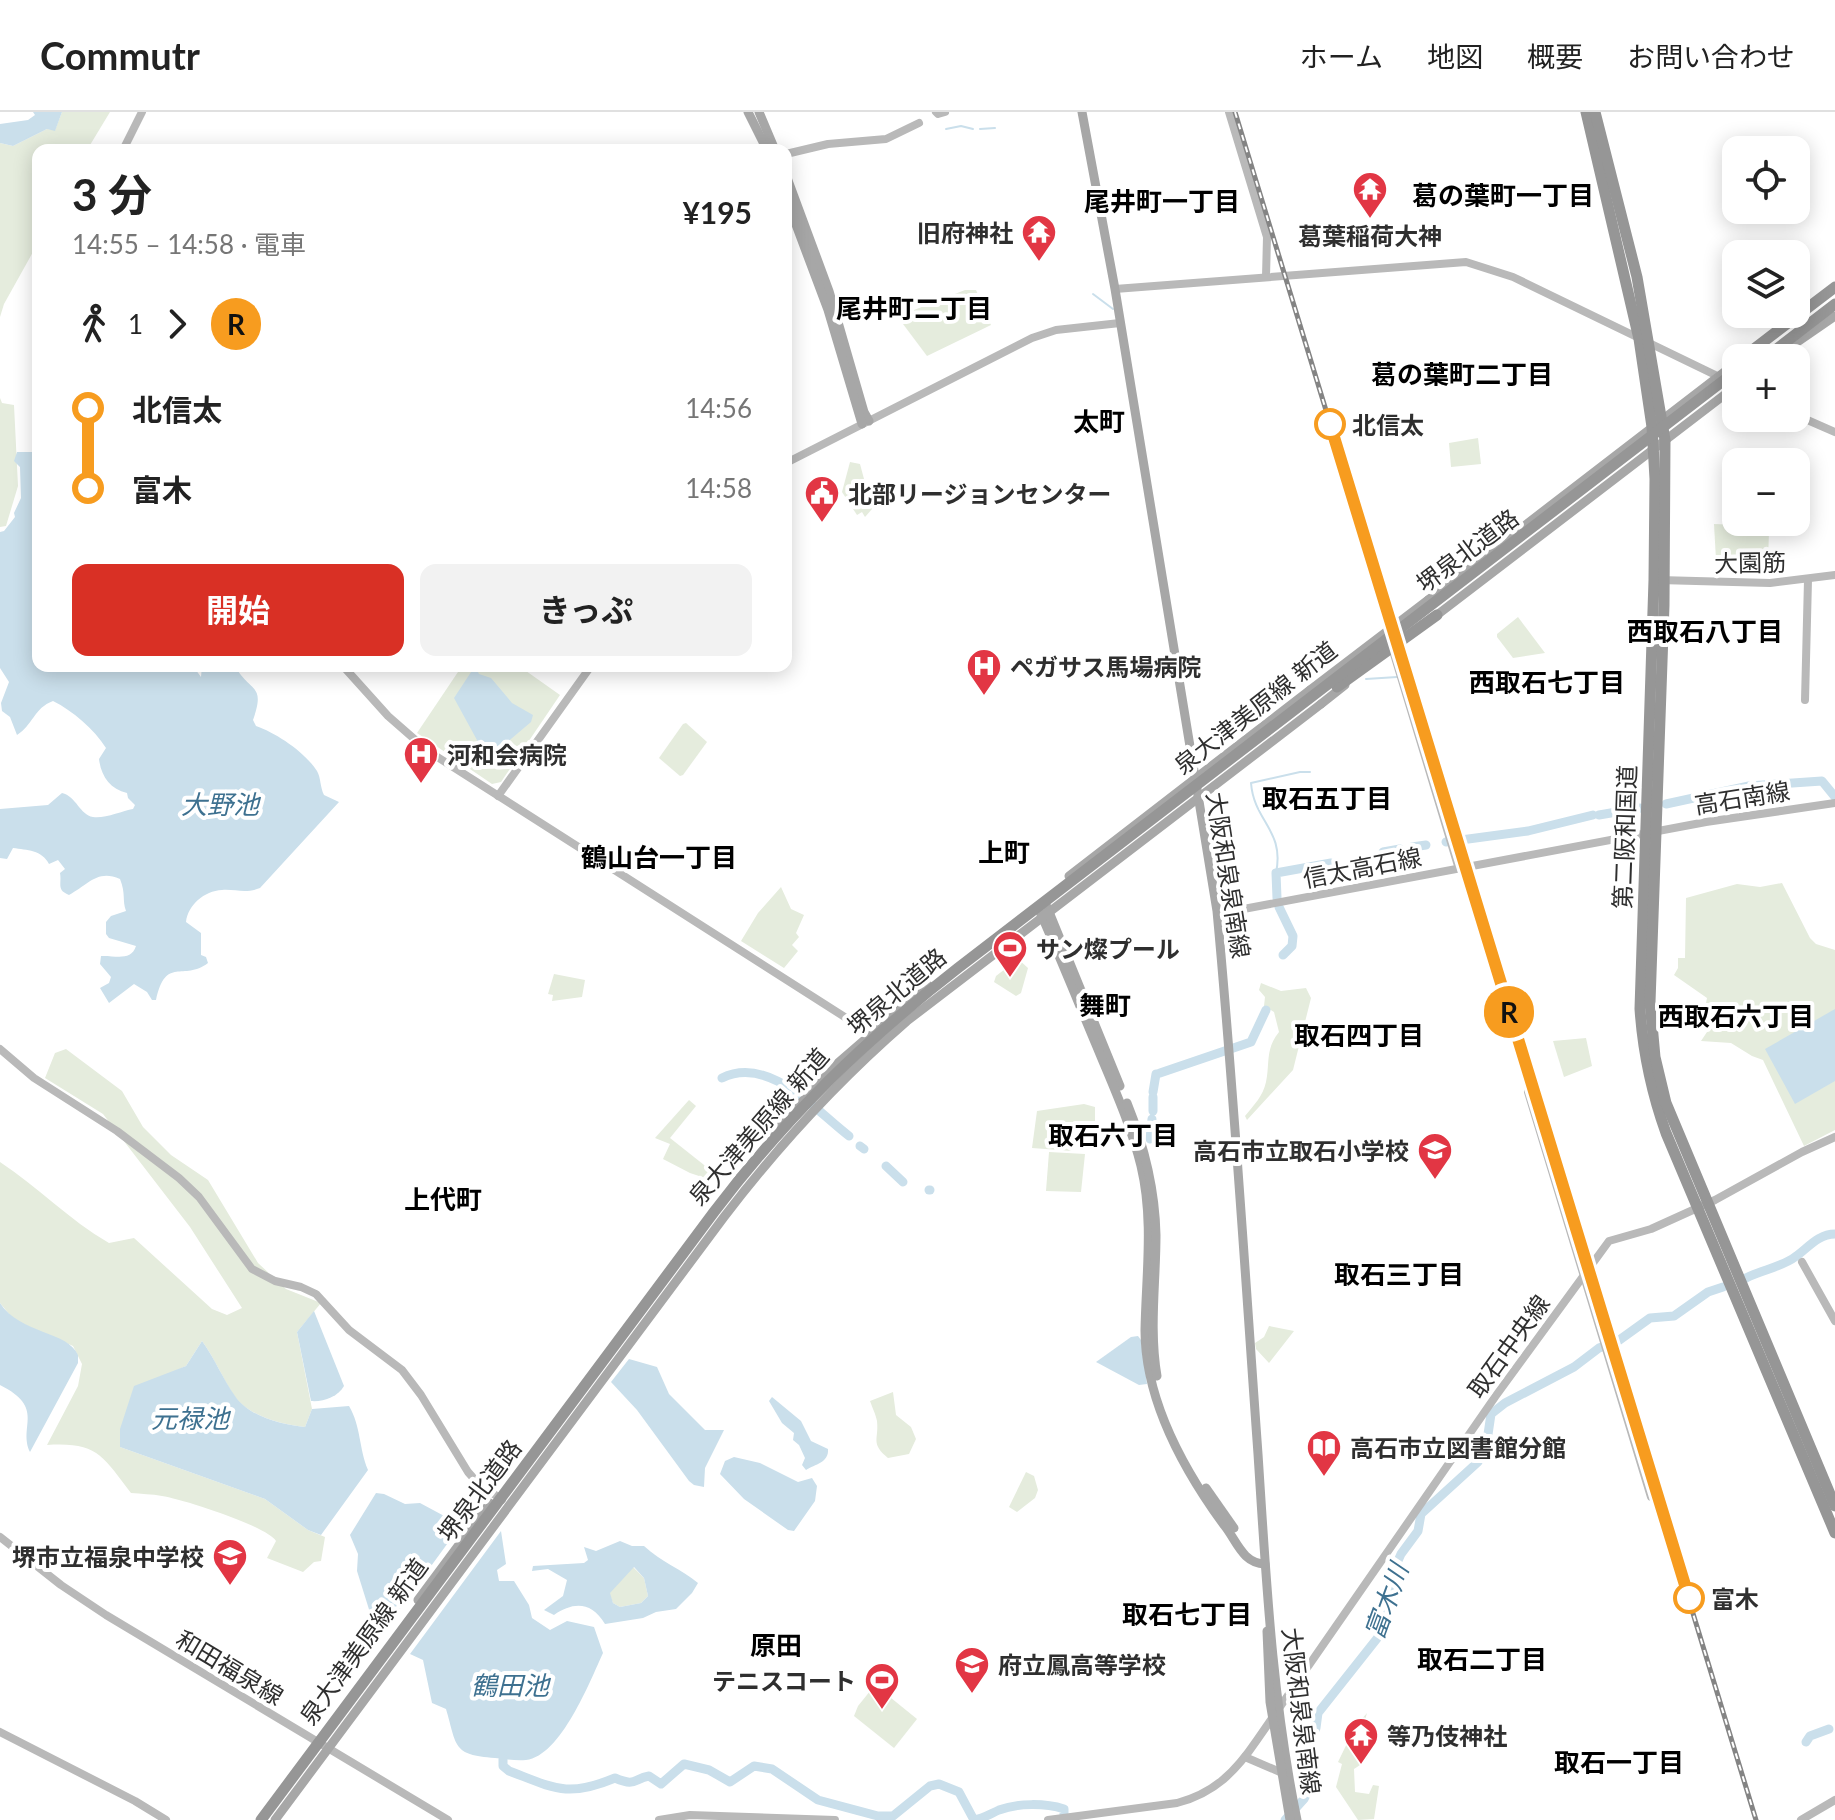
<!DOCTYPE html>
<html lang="ja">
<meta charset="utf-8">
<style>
:root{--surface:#fff;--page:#f2f2f2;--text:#222;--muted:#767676;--line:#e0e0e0;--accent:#d93025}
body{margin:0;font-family:Lato,"Noto Sans JP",sans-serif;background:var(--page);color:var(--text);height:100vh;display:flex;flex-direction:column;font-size:30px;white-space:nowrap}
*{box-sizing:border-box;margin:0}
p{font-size:26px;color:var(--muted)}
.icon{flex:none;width:44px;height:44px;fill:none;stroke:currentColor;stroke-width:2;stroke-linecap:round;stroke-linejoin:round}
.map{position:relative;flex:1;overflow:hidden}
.panel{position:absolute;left:32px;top:32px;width:760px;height:528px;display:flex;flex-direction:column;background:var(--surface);border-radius:16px;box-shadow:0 4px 20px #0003}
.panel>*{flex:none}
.badge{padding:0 16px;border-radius:26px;font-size:28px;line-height:52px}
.controls{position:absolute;left:1722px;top:24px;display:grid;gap:16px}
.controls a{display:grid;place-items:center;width:88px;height:88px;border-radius:16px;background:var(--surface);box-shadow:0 4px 20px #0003;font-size:40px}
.map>.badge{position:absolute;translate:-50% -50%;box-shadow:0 0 0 4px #fff}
.legs{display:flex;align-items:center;gap:12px;height:88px;padding:0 40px;font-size:26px}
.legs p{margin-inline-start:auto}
.head{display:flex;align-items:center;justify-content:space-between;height:136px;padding:0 40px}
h1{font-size:44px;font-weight:700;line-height:60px}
.primary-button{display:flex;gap:16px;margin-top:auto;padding:16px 40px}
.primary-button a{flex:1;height:92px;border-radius:16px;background:var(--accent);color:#fff;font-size:32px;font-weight:700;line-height:92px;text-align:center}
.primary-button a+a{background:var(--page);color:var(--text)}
ul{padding:0 40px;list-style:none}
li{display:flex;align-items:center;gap:28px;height:80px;font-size:30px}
li i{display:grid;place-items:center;width:12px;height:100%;margin:0 10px;background:currentColor}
li i::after{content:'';width:20px;height:20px;margin:-10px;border:6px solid;border-radius:50%;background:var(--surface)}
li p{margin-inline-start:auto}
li:first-child i{background:linear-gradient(#0000 50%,currentColor 0)}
li:last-child i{background:linear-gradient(currentColor 50%,#0000 0)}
header{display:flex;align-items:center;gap:48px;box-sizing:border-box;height:112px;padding:0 40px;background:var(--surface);border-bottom:2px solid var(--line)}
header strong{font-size:38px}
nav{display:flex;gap:44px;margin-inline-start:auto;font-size:28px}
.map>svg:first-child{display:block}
.green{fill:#e5ecdd}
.water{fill:#cadfeb;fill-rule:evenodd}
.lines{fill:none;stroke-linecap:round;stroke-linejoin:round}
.stream{stroke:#cadfeb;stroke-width:2}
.river{stroke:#cadfeb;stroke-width:9}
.secondary{stroke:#b9b9b9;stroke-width:8}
.primary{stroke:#a7a7a7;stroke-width:9}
.highway{stroke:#969696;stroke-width:11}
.rail-casing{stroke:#848484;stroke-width:5}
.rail{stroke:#fff;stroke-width:2;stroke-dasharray:6;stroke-linecap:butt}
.primary-bridge{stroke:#a7a7a7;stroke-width:9}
.highway-bridge{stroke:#969696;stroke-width:11}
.line-1-casing{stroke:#fff;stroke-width:18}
.line-1{stroke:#f79c1f;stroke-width:12}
.stop-1-dot{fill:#fff;stroke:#f79c1f;stroke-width:4}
.labels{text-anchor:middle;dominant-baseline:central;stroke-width:8;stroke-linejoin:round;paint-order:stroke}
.poi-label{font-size:24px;font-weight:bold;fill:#2f2f2f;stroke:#fff;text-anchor:start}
.stop-label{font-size:24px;font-weight:bold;fill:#2f2f2f;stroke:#fff;text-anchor:start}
.street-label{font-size:24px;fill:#2f2f2f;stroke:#fff}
.neighbourhood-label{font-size:26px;font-weight:bold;fill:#000;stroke:#fff}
.water-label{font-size:26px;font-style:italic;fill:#3e7190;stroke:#fff}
</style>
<header>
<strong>Commutr</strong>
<nav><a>ホーム</a><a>地図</a><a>概要</a><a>お問い合わせ</a></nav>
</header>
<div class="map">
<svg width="1835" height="1708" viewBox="0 0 1835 1708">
<rect width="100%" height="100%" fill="#fff"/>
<g class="green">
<polygon points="62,0 110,0 87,38 38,38 38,131 4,192 0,205 0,31 13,34 47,17 55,18"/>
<polygon points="965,178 976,178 991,213 927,244 900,208 914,198"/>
<polygon points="0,286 2,291 14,293 18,374 6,414 0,415"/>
<polygon points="1478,326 1481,352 1451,355 1449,331"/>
<polygon points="850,350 860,352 872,397 865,405 862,400 857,403 842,380"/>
<polygon points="1714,412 1763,414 1769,419 1768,449 1716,448"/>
<polygon points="1518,505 1545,541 1513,546 1497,525 1497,522"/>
<polygon points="462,554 519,554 560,583 501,670 492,672 417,621"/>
<polygon points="686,611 707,630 683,663 680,664 659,646 683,612"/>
<polygon points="1782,771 1810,826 1816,832 1835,838 1835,1018 1804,1034 1763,948 1752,944 1731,931 1701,929 1709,917 1702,911 1707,886 1674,863 1678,856 1678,846 1685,846 1686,786 1737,772 1760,775"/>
<polygon points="781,775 791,797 804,803 796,821 799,825 792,833 798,839 784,856 741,829 758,801"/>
<polygon points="1018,847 1028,856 1021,881 1016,884 994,870 996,864"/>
<polygon points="554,862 585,868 582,885 552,889 553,883 548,882"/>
<path d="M1261,871L1281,879L1306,876L1311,886L1293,958L1247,1008L1245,1004C1254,993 1263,984 1266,970C1270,952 1265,937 1279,920L1274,900L1264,894L1265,885L1259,878Z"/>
<polygon points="1586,926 1592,954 1564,965 1553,929"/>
<path d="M66,937L122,979L143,1015L171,1043L208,1068L258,1151L286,1177L321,1191L297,1220L312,1297L305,1315C283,1313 249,1304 235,1285C223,1267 215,1247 202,1229L186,1254L162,1265L120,1335L265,1387L308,1418L325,1425L321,1449L314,1450L303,1460L267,1446L276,1429C267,1414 182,1387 162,1384C152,1382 141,1382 131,1381C102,1343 97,1330 47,1333L78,1274L82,1252L73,1234L14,1208L0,1191V1050C38,1075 69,1108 109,1131L134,1126L212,1197L227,1203L242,1196L190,1115L103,1002L45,966L55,941Z"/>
<polygon points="689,988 696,994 670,1026 723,1068 720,1071 690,1061 663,1047 670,1032 655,1026"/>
<polygon points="1084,992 1095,995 1095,1018 1075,1017 1072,1039 1032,1036 1037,999"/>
<polygon points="1049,1040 1085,1042 1081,1080 1046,1079"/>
<polygon points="1269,1214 1294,1219 1269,1251 1256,1237 1255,1231 1264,1225"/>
<path d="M893,1280L896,1303L911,1315L916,1327L909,1342L888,1346C870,1331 879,1328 877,1309C876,1303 872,1295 870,1289Z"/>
<polygon points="1026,1360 1034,1364 1038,1378 1035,1386 1017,1400 1009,1395"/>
<polygon points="633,1455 644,1466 648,1484 641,1491 620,1495 613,1491 609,1481"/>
<polygon points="875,1573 917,1607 894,1636 854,1604 858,1594"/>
<path d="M1367,1601C1365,1608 1363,1615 1365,1622C1369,1641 1374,1645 1354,1657L1355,1680L1369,1682L1373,1673L1379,1674L1374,1707L1358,1708L1336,1675L1342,1652L1338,1650L1355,1615Z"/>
</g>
<g class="water">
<polygon points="33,0 62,0 55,19 47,17 13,34 0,31 0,12 28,8 35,3"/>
<path d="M17,340H38V554H193L201,565L202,554H235C250,581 266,571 253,608L256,614C276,621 305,640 317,659C321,666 320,675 324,683L339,690L260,776C245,782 236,777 222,778C204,779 188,793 186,810L201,821V843L206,845L208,851C183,870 166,843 156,888H152L147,880L134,872L109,891L100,876L109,871L111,865L100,852L101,844C114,843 131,850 136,834L109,826L106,822V810L111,804L126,799C122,788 126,782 120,767C97,757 88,773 69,783C56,778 62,772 60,761L65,757L58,748L49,752C42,738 27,738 13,736L7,747L0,746V697L48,693L62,681C76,684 80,703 93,705C104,707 122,699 133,697L135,693L128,686L127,681C110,677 101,664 99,647L106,636C94,617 73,599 53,589C34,596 33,613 17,623L10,605L2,599L1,591L9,570L0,556V420L4,419L15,405L14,401L21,386L20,355L14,349Z"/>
<polygon points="475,554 479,562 491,566 512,591 533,603 531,610 485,649 483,639 454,586"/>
<polygon points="1835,897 1835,969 1795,992 1765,937"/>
<path d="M0,1191C20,1222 68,1219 78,1243V1251L30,1340C18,1314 46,1296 0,1273Z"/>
<path d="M314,1199L344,1274C338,1285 323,1290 311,1289L297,1220Z"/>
<polygon points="1138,1224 1141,1228 1147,1272 1139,1273 1096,1250 1131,1225"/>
<path d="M202,1229C215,1247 223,1267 235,1284C248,1304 282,1313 305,1315L312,1297L349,1294C361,1314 359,1337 368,1358L321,1423L308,1418L265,1387L120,1335V1317L134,1274L186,1254Z"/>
<polygon points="629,1247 657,1255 669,1282 705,1318 724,1318 705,1356 704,1375 694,1373 689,1369 637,1298 611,1270"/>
<path d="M772,1285L801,1309L811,1329L828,1337C829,1351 815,1352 806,1358L802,1353L805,1346L799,1333L793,1328L794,1321L782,1311L769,1289Z"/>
<polygon points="734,1345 760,1351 798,1370 812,1366 817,1374 815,1389 794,1419 788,1418 744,1387 720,1362 725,1349"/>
<polygon points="376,1381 384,1382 405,1392 420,1391 461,1413 385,1517 372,1507 357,1459 358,1442 350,1423"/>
<path d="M501,1419L506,1452L497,1458L499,1469H514L529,1493L532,1506L550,1518L567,1509L594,1515L603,1541C590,1569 561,1644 526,1648C516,1649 505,1647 495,1646C452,1643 457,1634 446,1597L432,1591L423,1548L410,1542Z"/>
<path d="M620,1429L632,1434H644C661,1450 681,1457 698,1471L692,1481L676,1497L656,1500L643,1506L605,1512C591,1489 573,1490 554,1503L544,1498L563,1484L567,1468L548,1457L532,1459L533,1454L584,1451L588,1448L584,1435L596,1439ZM634,1455L644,1466L648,1484L641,1491L620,1495L613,1491L610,1481Z"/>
</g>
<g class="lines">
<g class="stream">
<polyline points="946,17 961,14 973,17"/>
<polyline points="980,17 995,16"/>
<polyline points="1093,182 1113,197"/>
<polyline points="1366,567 1397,565"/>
<path d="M1276,761C1285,718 1254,710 1251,671L1300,660H1310"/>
</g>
<g class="river">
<polyline points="1666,692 1749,674 1822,669 1835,685"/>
<polyline points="1599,703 1640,696"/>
<polyline points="1446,730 1528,719 1593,703"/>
<polyline points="1412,735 1426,733"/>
<polyline points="1383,740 1400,737"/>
<polyline points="1277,786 1276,761 1331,751"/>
<polyline points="1279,795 1293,824 1292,834 1283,843"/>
<polyline points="1160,961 1251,930 1266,898"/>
<path d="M722,966C769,943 815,998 849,1024"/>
<polyline points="1153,980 1156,962"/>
<polyline points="1153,999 1153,985"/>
<polyline points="1150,1027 1152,1007"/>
<polyline points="860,1034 864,1037"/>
<polyline points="886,1054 903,1070"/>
<polyline points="929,1078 930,1078"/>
<path d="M1746,1166C1761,1158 1782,1155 1795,1145C1808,1136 1818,1122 1835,1122"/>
<polyline points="1806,1630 1810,1624 1829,1617"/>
<path d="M503,1647V1654L509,1659C554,1676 567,1686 615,1666C636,1675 633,1667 649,1664L661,1672L684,1652L709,1658L730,1670L754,1654L772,1657L818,1688L878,1704H893L930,1674L939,1672L959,1680L974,1708C984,1706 990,1702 999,1698C1018,1691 1045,1691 1064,1697V1708"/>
<polyline points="1285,1708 1304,1687 1307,1681 1310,1630 1316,1616 1318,1601 1379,1524 1392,1490 1396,1473 1393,1460 1401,1442 1418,1419 1421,1402 1478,1350 1487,1329 1491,1302 1505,1291 1574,1255 1599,1236 1618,1229 1650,1206 1674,1204 1708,1180 1723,1175"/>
</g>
<g class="secondary">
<polyline points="936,0 938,2 945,0"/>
<polyline points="1229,0 1267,125 1266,165"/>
<polyline points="123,38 142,0"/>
<polyline points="786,42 828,32 886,27 919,11"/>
<polyline points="1115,177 1466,150 1513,165 1736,273"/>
<polyline points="1796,303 1835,320"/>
<polyline points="786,351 1032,226 1056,218 1120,211"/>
<polyline points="1659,468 1770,471 1835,463"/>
<polyline points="1394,542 1459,757"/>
<polyline points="343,554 388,604 428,639 876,925"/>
<polyline points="1805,588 1808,468"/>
<polyline points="498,684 591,554"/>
<polyline points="1217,802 1706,710 1835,691"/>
<polyline points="0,937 34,966 117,1019 179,1066 199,1085 252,1157 275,1169 301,1175 316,1182 349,1218 402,1258 421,1283 468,1360 476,1369 502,1388"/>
<polyline points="1528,980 1651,1385"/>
<polyline points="1802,1150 1835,1209"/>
<polyline points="0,1425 61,1473 106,1503 448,1708"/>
<polyline points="0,1620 135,1689 166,1708"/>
<polyline points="1245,1645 1280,1660 1285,1660"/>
<polyline points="659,1708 690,1703 835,1708"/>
<path d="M1048,1708L1177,1691C1215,1681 1236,1659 1257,1628L1495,1285L1609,1129L1651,1117L1715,1088L1802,1040L1835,1025"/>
<polyline points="1801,1708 1835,1688"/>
</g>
<g class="primary">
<polyline points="748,0 767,38"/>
<polyline points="759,0 775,38"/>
<path d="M1082,0L1115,177L1217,799C1234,980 1245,1161 1258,1342C1266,1464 1272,1587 1297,1708"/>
<polyline points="786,63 829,179 864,300 869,309"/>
<polyline points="786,86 828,198 862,312"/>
<polyline points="1774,246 1835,204"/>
<polyline points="1428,488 1736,251"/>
<polyline points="1437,503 1736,274"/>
<polyline points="1069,764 1310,578"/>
<polyline points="1047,795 1120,974"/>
<path d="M1040,800C1060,845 1078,890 1097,935C1113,974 1131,1013 1141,1054C1154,1108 1146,1164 1145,1218C1145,1289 1183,1357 1224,1413C1237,1429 1242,1451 1265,1452"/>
<path d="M1127,991C1144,1033 1155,1077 1156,1123C1156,1170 1149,1217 1157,1264"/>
<polyline points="771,1023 838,951 928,873"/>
<polyline points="1206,1376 1234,1416"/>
<polyline points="418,1488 490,1391"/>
<polyline points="1267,1519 1270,1590 1290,1708"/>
<path d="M275,1708L724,1105C779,1033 839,968 907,909L1321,592"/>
</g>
<g class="highway">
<path d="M1586,0L1639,227L1652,315L1655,367L1654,468L1640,897C1643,941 1651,979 1666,1021L1835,1421"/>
<polyline points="1595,0 1637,165 1665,328 1664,493 1650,890 1655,945 1666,991 1835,1394"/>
<polyline points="1742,246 1835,175"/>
<polyline points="1765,246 1835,192"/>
</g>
<g class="rail-casing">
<polyline id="rail" points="1235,0 1756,1708"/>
</g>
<use href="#rail" class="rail"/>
<g class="primary-bridge">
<polyline points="1310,578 1428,488"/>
<polyline points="1321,592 1345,573"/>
</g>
<g class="highway-bridge">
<polyline points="1337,575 1437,503"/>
<path d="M261,1708L714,1100C786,1005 864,929 958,856L1736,259"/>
</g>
</g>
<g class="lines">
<g class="line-1-casing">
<polyline id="line-1" points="1330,312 1689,1486"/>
</g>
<use href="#line-1" class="line-1"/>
</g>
<defs>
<g id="temple-pin" transform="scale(1.8)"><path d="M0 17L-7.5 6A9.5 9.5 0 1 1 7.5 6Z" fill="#e23644" stroke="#fff"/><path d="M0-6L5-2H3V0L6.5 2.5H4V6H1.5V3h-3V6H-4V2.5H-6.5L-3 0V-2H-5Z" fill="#fff"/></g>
<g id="civic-pin" transform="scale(1.8)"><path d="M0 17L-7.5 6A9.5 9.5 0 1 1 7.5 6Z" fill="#e23644" stroke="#fff"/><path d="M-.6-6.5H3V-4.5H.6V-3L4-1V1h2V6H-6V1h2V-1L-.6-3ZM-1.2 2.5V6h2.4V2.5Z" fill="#fff"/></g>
<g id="hospital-pin" transform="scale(1.8)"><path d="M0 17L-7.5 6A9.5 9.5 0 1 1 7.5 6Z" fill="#e23644" stroke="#fff"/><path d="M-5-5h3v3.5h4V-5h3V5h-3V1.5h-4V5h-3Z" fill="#fff"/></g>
<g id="stadium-pin" transform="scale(1.8)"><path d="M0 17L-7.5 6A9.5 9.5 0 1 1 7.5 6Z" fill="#e23644" stroke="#fff"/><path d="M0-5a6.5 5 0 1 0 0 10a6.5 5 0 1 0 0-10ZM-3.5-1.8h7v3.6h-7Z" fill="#fff"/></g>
<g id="school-pin" transform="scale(1.8)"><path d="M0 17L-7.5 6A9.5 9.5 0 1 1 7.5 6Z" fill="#e23644" stroke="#fff"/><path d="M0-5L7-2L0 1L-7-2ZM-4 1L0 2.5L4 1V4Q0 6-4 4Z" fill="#fff"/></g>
<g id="library-pin" transform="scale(1.8)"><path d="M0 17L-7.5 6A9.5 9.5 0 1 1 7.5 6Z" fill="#e23644" stroke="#fff"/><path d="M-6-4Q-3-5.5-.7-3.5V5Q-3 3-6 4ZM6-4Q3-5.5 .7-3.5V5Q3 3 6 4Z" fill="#fff"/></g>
</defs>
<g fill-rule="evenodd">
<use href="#temple-pin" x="1370" y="77"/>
<use href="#temple-pin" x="1039" y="120"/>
<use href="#civic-pin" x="822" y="381"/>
<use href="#hospital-pin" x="984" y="554"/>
<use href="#hospital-pin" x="421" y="642"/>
<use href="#stadium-pin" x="1010" y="836"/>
<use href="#school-pin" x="1435" y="1038"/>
<use href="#library-pin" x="1324" y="1335"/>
<use href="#school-pin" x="230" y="1444"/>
<use href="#school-pin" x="972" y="1552"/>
<use href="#stadium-pin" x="882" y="1568"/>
<use href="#temple-pin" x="1361" y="1623"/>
</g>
<g class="stop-1-dot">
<circle cx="1330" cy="312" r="14"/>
<circle cx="1689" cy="1486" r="14"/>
</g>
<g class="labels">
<g class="poi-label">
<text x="1013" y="120" text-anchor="end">旧府神社</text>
<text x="1370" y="123" text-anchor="middle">葛葉稲荷大神</text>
<text x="848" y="381">北部リージョンセンター</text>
<text x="1010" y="554">ペガサス馬場病院</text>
<text x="447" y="642">河和会病院</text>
<text x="1036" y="836">サン燦プール</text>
<text x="1409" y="1038" text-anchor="end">高石市立取石小学校</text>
<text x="1350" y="1335">高石市立図書館分館</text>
<text x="204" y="1444" text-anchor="end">堺市立福泉中学校</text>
<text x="998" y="1552">府立鳳高等学校</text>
<text x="856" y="1568" text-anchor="end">テニスコート</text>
<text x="1387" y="1623">等乃伎神社</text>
</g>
<g class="stop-label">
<text x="1352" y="312">北信太</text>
<text x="1711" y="1486">富木</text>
</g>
<g class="street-label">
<text transform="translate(1467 438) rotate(-37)">堺泉北道路</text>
<text transform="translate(1750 450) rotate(-1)">大園筋</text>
<text transform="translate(1255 595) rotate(-38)">泉大津美原線 新道</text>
<text transform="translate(1742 685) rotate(-9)">高石南線</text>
<text transform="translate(1624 725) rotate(-88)">第二阪和国道</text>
<text transform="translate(1362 755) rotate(-11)">信太高石線</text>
<text transform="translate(1229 763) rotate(81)">大阪和泉泉南線</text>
<text transform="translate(896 879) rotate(-40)">堺泉北道路</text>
<text transform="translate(758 1014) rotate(-49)">泉大津美原線 新道</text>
<text transform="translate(1508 1234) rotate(-54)">取石中央線</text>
<text transform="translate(479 1378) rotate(-53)">堺泉北道路</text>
<text transform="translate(363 1529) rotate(-54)">泉大津美原線 新道</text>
<text transform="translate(230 1555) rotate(31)">和田福泉線</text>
<text transform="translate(1302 1599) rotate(83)">大阪和泉泉南線</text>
</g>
<g class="neighbourhood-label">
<text x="1503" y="83">葛の葉町一丁目</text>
<text x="1162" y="89">尾井町一丁目</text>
<text x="914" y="196">尾井町二丁目</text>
<text x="1462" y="262">葛の葉町二丁目</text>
<text x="1099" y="309">太町</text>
<text x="1705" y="519">西取石八丁目</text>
<text x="1547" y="570">西取石七丁目</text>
<text x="1327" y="686">取石五丁目</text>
<text x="1004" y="740">上町</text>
<text x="659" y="745">鶴山台一丁目</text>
<text x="1105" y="893">舞町</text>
<text x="1736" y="904">西取石六丁目</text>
<text x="1359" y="923">取石四丁目</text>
<text x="1113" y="1023">取石六丁目</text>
<text x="443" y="1087">上代町</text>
<text x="1399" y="1162">取石三丁目</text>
<text x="1187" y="1502">取石七丁目</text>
<text x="776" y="1533">原田</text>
<text x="1482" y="1547">取石二丁目</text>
<text x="1619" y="1650">取石一丁目</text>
</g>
<g class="water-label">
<text x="220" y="692">大野池</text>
<text x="190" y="1306">元禄池</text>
<text transform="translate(1386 1489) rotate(-70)">富木川</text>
<text x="510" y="1573">鶴田池</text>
</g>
</g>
</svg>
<div class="controls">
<a><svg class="icon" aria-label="locate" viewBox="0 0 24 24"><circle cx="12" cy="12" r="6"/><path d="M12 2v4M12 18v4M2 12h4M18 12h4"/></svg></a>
<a><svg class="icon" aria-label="layers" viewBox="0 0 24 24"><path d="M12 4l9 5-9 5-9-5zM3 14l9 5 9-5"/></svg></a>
<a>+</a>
<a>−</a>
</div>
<b class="badge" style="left:1509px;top:900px;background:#f79c1f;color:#111">R</b>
<section class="panel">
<div class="head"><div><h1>3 分</h1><p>14:55 – 14:58 · 電車</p></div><b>¥195</b></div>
<div class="legs"><svg class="icon" aria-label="walk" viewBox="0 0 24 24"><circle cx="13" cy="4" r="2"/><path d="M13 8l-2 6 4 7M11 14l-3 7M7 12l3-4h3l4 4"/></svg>1<svg class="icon" aria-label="forward" viewBox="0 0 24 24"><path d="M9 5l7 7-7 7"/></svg><b class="badge" style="background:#f79c1f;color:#111">R</b></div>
<ul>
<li><i style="color:#f79c1f"></i><b>北信太</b><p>14:56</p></li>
<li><i style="color:#f79c1f"></i><b>富木</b><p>14:58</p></li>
</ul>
<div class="primary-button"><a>開始</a><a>きっぷ</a></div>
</section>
</div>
